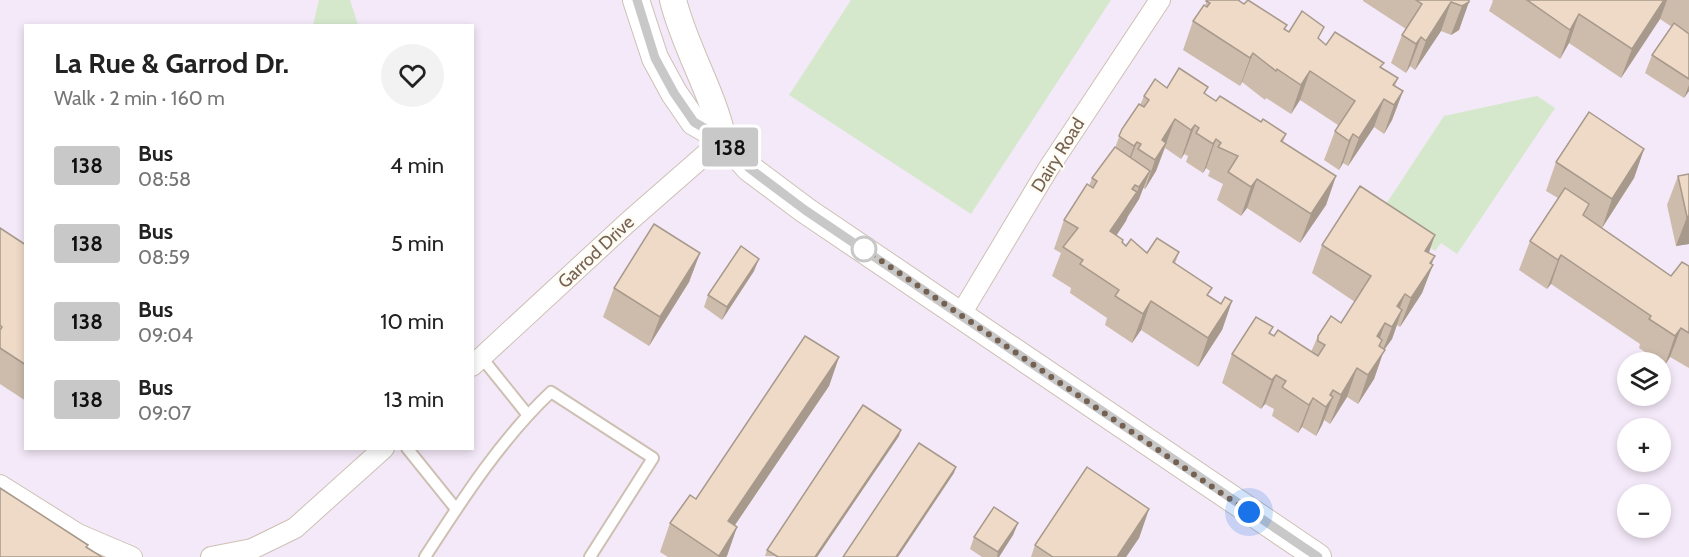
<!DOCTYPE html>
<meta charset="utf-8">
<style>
:root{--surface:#fff;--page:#f2f2f2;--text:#222;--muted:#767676}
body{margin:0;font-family:Cabin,sans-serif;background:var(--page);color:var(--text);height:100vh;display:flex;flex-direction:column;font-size:22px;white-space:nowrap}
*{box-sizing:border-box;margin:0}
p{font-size:20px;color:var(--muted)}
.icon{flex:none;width:33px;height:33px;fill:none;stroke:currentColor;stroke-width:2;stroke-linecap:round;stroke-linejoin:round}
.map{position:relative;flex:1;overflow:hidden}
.side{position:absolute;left:24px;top:24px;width:450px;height:426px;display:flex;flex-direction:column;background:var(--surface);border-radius:0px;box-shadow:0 3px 9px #0003}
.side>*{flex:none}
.badge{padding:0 12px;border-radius:4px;font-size:21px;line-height:39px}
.tools{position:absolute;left:1617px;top:352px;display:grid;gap:12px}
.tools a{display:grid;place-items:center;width:54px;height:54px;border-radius:50%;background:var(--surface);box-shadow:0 3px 9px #0003;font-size:30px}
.you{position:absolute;width:30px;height:30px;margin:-15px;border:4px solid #fff;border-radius:50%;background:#1a73e8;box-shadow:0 0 0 9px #1a73e833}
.map>.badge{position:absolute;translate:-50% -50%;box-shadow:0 0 0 3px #fff}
.round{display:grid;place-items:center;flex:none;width:63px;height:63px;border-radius:32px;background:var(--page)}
.overview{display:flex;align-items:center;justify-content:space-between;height:102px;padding:0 30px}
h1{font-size:28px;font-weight:700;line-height:45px}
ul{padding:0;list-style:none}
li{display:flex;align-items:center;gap:18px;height:78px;padding:0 30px}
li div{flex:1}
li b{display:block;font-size:22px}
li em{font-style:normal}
li .badge{min-width:66px;font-weight:700;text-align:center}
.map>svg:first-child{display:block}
.education{fill:#f4e9f8;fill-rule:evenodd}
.green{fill:#d5e8cc}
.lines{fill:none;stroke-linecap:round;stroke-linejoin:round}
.service-casing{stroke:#cdc0b3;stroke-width:14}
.minor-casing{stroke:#cdc0b3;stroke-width:22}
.tertiary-casing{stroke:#cdc0b3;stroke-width:28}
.service{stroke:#fff;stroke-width:10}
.minor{stroke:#fff;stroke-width:20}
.tertiary{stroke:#fff;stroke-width:26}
.wall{fill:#cdbbab}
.shaded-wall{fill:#a7998b}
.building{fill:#eedac7;stroke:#a7998b;stroke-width:1.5}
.line-casing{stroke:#fff;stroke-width:14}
.line{stroke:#c8c8c8;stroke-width:9}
.walk{stroke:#756151;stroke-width:6;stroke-dasharray:0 10.8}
.stop-dot{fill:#fff;stroke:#c8c8c8;stroke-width:3}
.labels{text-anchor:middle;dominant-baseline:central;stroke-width:4.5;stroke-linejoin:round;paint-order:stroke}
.street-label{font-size:18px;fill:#756151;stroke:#fefbf3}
</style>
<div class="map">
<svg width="1689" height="557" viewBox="0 0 1689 557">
<rect width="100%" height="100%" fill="#fbf7ed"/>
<path class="education" d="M0,0H1689V557H0ZM26,26H472V448H26ZM1628,363H1660V396H1628ZM1628,429H1660V462H1628ZM1628,495H1660V528H1628Z"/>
<g class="green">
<polygon points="319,0 350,0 358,25 313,25"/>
<polygon points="851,0 1111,0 971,214 789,95"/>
<polygon points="1537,96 1555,108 1457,254 1441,243 1435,251 1388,219 1384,207 1444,116"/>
</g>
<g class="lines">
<g class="service-casing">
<g id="service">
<polyline points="482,358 527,414"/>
<polyline points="407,448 456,509"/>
<path d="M425,557C462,500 501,439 551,392L653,458L590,557"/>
</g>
</g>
<g class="minor-casing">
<g id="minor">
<polyline points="961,314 1048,169 1160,0"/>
<polyline points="472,366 627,223 723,139"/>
<polyline points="0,485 78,534 132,557"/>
<polyline points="211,557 252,549 295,528 384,448"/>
</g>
</g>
<g class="tertiary-casing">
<g id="tertiary">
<polyline points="636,0 655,58 674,93 694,122 723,139 749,168 805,210 1318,557"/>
<path d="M673,0C685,48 712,90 723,139"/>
</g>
</g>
<use href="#service" class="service"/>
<use href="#minor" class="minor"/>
<use href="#tertiary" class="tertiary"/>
</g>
<g class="wall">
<polygon points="1207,0 1242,3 1289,32 1320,40 1326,45 1382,68 1398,78 1395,86 1403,91 1392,120 1384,134 1374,127 1348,166 1343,163 1339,170 1324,160 1335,131 1338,125 1300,100 1291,114 1266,98 1265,100 1242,82 1240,86 1183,50 1193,21 1205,6"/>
<polygon points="1363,0 1469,0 1459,30 1451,35 1441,31 1415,70 1410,66 1406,73 1391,63 1402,35 1406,29 1363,1"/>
<polygon points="1492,0 1689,0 1689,91 1684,98 1645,73 1652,55 1672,27 1660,19 1621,78 1569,43 1560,59 1489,11 1493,1"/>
<polygon points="1167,88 1205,94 1216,101 1286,134 1283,142 1336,176 1326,205 1300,243 1247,208 1241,216 1217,200 1223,184 1208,176 1210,171 1206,168 1203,173 1186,162 1188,156 1184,154 1181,159 1165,148 1156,171 1145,189 1143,188 1139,199 1116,236 1123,240 1122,243 1126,246 1147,253 1179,252 1175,264 1209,296 1221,304 1232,301 1222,330 1198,367 1141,330 1132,343 1105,325 1107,318 1070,293 1071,288 1052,276 1061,253 1054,249 1064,220 1089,186 1092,178 1115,148 1122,129 1140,105 1144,96"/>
<polygon points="1644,149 1634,178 1602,228 1671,276 1689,266 1689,368 1670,357 1665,365 1639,348 1640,344 1551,284 1547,289 1519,270 1530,241 1558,198 1546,191 1556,162"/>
<polygon points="1689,174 1689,244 1676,246 1667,205 1678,176"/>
<polygon points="0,228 26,245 26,401 0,384"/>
<polygon points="1322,245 1429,253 1432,264 1422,293 1400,327 1397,325 1392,339 1384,350 1374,379 1358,404 1347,397 1330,424 1324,420 1322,425 1316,436 1302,427 1298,433 1272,416 1274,409 1265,404 1261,409 1222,383 1232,354 1273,327 1270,334 1311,352 1318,336 1341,323 1355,302 1312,273"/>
<polygon points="700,253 689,282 649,346 603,317 614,288"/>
<polygon points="754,271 722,320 704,307 708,295"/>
<polygon points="839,357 829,386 735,525 737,527 726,557 668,557 660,552 670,523 696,499"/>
<polygon points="899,436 817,557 765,556 767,550"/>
<polygon points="1149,509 1139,538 1126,557 1031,557 1035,545"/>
<polygon points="1018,523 1013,535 999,557 982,557 970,549 974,537"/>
</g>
<g class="shaded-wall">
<polygon points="1664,0 1667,0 1660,19 1621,78 1632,49"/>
<polygon points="1451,2 1441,31 1415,70 1426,41"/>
<polygon points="1469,2 1459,30 1451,35 1462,6"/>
<polygon points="1579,14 1569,43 1560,59 1570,30"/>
<polygon points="1421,37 1410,66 1406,73 1416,44"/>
<polygon points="1253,53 1242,82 1240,86 1250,58"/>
<polygon points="1310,71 1300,100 1291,114 1301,85"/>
<polygon points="1689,85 1689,91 1684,98"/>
<polygon points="1403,91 1392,120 1384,134 1394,105"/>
<polygon points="1384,99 1374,127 1348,166 1359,138"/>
<polygon points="1175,119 1156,171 1145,189 1162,140"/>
<polygon points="1195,125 1184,154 1181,159 1191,130"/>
<polygon points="1353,134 1343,163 1339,170 1349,141"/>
<polygon points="1216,139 1206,168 1203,173 1213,144"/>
<polygon points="1137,142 1126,170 1123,175 1134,146"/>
<polygon points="1644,149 1634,178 1602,228 1612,199"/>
<polygon points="1150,171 1139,199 1128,216 1139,187"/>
<polygon points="1336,176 1326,205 1300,243 1311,214"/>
<polygon points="1257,179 1247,208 1241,216 1251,187"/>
<polygon points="1135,185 1127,206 1137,192 1126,221 1100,260 1110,231"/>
<polygon points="1689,216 1689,244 1676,246 1687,217"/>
<polygon points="1435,235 1425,264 1425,251"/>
<polygon points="700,253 689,282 649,346 660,317"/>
<polygon points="1561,255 1551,284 1547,289 1558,260"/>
<polygon points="1435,256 1430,268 1433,265 1422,293 1400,327 1411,298"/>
<polygon points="759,259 754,271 722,320 727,307"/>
<polygon points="1405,294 1394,323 1402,310 1392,339 1384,350 1374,379 1358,404 1368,375 1381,355 1392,327 1397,306"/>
<polygon points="1151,301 1141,330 1132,343 1143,314"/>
<polygon points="1232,301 1222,330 1198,367 1208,338"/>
<polygon points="1385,323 1375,352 1377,336"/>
<polygon points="1681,328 1670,357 1665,365 1675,336"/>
<polygon points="839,357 829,386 718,550 728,521"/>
<polygon points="1357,368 1347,397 1330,424 1341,395"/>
<polygon points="1276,375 1265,404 1261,409 1272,380"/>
<polygon points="1333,390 1328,404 1333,397 1322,425 1316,436 1330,395"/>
<polygon points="1313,398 1302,427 1298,433 1309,405"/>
<polygon points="901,430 899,436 817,557 815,557"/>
<polygon points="956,467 954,473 898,557 896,557"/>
<polygon points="1149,509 1139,538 1126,557 1117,557"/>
<polygon points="1018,523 1013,535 999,557 997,557 998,552"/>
<polygon points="737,527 727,556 726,557 718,557"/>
</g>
<g class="building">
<polygon points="1207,0 1238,0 1244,4 1248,0 1287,25 1284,29 1289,32 1302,11 1324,27 1318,38 1326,45 1335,32 1384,63 1380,67 1398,78 1393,85 1403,91 1394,105 1384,99 1359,138 1353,134 1349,141 1335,131 1355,101 1310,71 1301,85 1277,69 1276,71 1253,53 1250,58 1193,21 1204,5 1207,7 1210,3 1206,1"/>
<polygon points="1416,0 1469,0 1469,2 1462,6 1451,2 1426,41 1421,37 1416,44 1402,35 1422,4"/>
<polygon points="1527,0 1664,0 1632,49 1579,14 1570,30"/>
<polygon points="1674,23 1689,34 1689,79 1652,55"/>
<polygon points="1179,68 1208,87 1204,93 1216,101 1220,96 1261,122 1263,119 1286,134 1281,141 1336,176 1311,214 1257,179 1251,187 1228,172 1238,156 1218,147 1221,143 1216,139 1213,144 1196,133 1199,128 1195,125 1191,130 1175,119 1162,140 1166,143 1155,160 1138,149 1141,144 1137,142 1134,146 1119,136 1122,129 1139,104 1144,107 1149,100 1144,96 1155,79 1167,88"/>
<polygon points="1589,112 1644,149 1612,199 1556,162"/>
<polygon points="1115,147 1150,171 1139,187 1135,185 1132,189 1137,192 1110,231 1123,240 1122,242 1126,246 1131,239 1147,253 1157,238 1179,252 1173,262 1212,288 1207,295 1221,304 1225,297 1232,301 1208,338 1151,301 1143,314 1115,296 1119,290 1080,264 1083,260 1063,247 1078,228 1064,220 1087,184 1093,188 1097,181 1092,178"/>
<polygon points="1689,174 1689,216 1687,217 1678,176"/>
<polygon points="1360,186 1435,235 1425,251 1435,256 1430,263 1433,265 1411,298 1405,294 1397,306 1402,310 1392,327 1385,323 1377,336 1382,340 1379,346 1385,350 1368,375 1357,368 1341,395 1333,390 1330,395 1333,397 1326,407 1313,398 1309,405 1282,387 1286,381 1276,375 1272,380 1232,354 1256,317 1273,327 1269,333 1274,336 1278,330 1318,356 1325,345 1318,341 1318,336 1331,316 1341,323 1371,276 1322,245"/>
<polygon points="1565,188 1589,204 1583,215 1671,276 1682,262 1689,266 1689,333 1681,328 1675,336 1649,319 1651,316 1561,255 1558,260 1530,241"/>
<polygon points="654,224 700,253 660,317 614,288"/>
<polygon points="0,228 26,245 26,365 0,348 0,330 2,327 0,325"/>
<polygon points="741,246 759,259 727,307 708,295"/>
<polygon points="805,336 839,357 728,521 737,527 719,556 670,523 690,495 696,499"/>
<polygon points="863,405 901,430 815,557 778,557 767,550"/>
<polygon points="919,443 956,467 896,557 843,557"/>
<polygon points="1087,467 1149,509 1117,557 1053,557 1035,545"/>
<polygon points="0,488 88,545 86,547 102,557 0,557"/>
<polygon points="994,507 1018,523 998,552 974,537"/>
</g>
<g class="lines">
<g class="line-casing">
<polyline id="line" points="637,0 655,58 674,93 694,122 723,139 749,168 805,210 1318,557"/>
</g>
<use href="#line" class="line"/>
<polyline class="walk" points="864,249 1249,512"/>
</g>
<circle class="stop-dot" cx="864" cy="249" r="12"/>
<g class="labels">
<g class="street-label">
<text transform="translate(1058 155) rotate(-58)">Dairy Road</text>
<text transform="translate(596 252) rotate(-43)">Garrod Drive</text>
</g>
</g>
</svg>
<div class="tools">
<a><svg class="icon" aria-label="layers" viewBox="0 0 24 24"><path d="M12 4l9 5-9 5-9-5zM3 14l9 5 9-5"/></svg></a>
<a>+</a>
<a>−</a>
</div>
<div class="you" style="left:1249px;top:512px"></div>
<b class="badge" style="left:730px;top:147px;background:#c8c8c8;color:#111">138</b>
<section class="side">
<div class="overview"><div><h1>La Rue &amp; Garrod Dr.</h1><p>Walk · 2 min · 160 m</p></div><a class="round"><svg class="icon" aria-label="heart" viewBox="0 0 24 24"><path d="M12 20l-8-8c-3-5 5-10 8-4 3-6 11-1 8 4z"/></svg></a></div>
<ul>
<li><span class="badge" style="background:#c8c8c8;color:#111">138</span><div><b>Bus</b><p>08:58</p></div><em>4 min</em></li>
<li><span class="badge" style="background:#c8c8c8;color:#111">138</span><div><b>Bus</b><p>08:59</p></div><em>5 min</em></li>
<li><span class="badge" style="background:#c8c8c8;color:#111">138</span><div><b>Bus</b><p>09:04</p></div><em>10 min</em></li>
<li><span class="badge" style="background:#c8c8c8;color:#111">138</span><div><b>Bus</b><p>09:07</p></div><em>13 min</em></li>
</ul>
</section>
</div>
